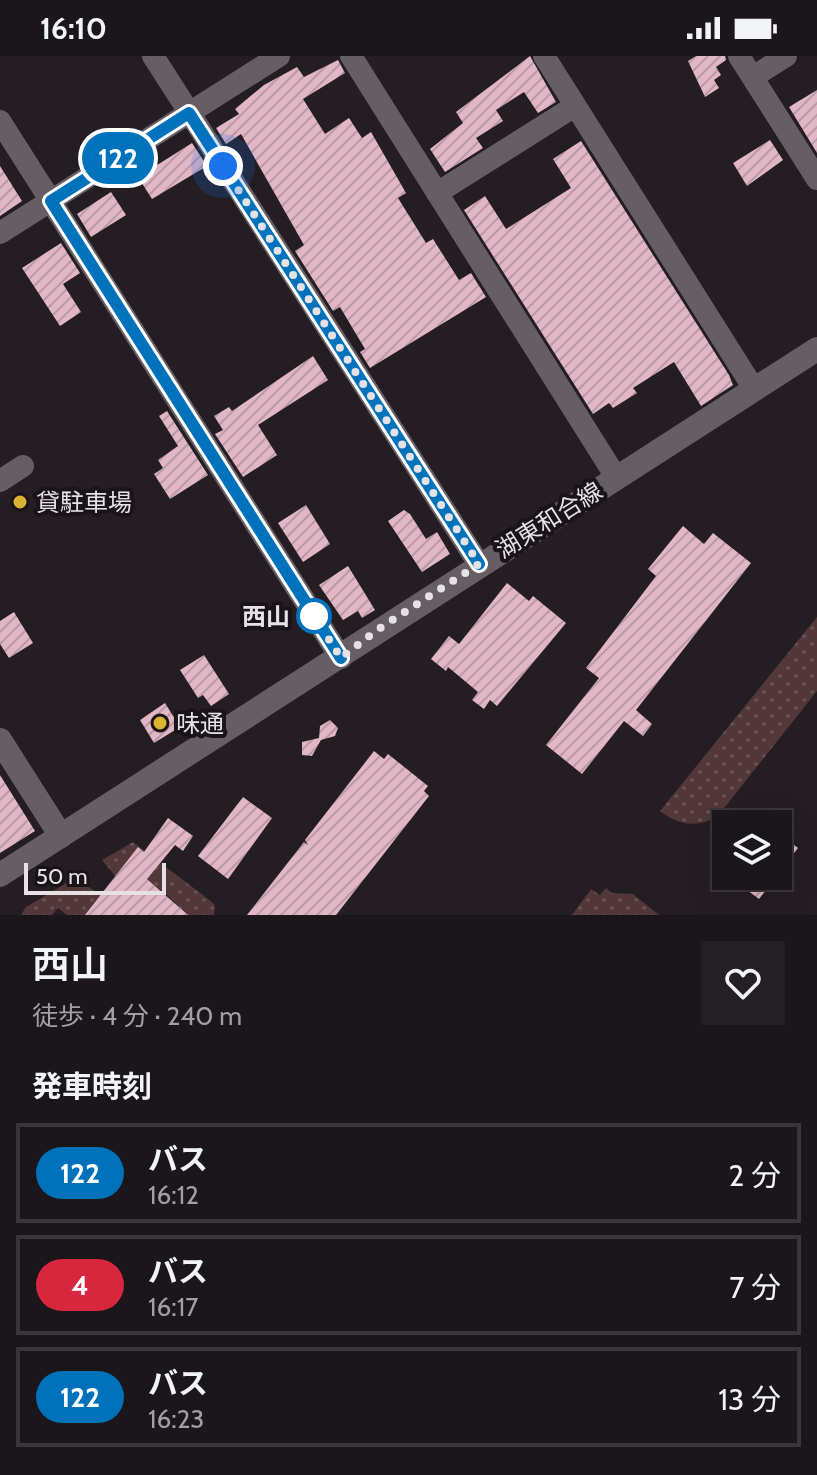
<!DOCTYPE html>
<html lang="ja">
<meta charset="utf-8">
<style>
:root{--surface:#1b161a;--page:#241f23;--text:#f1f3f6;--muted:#a09fa2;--line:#393539}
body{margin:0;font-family:Cabin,"Noto Sans JP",sans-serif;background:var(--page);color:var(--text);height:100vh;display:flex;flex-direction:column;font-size:30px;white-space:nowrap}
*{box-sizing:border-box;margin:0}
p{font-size:26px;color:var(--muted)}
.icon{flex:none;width:44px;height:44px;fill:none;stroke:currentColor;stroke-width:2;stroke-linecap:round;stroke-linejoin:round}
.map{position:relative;height:859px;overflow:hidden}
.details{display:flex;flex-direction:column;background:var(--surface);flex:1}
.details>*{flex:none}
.badge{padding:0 16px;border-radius:26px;font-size:28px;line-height:52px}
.tools{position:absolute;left:712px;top:754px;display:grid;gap:16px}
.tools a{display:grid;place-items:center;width:80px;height:80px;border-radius:0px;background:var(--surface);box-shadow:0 8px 32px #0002,0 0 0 2px var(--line);font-size:40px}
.scale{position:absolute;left:24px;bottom:20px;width:142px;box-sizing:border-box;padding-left:8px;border:4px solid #e5e1e4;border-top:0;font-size:22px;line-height:28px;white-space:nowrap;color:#e5e1e4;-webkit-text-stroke:6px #1a1419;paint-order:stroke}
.you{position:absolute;width:40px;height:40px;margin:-20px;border:6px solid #fff;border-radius:50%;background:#1a73e8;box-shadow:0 0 0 12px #1a73e833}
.map>.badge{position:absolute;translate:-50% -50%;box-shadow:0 0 0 4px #fff}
h2{padding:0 32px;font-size:30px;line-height:72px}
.round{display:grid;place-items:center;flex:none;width:84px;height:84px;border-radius:0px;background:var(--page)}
.headline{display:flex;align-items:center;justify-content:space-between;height:136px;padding:0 32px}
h1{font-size:38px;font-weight:600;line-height:60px}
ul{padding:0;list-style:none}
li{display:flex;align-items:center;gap:24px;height:100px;margin:0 16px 12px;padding:0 16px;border:4px solid var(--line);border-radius:0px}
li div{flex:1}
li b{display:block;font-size:30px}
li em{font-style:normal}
li .badge{min-width:88px;font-weight:700;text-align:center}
.status{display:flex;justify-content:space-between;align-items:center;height:56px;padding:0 40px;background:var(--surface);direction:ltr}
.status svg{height:22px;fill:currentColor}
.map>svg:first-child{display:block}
.green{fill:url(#green-dots)}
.building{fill:url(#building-hatch)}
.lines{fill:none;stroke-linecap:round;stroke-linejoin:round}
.minor{stroke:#665e65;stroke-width:22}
.tertiary{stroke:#665e65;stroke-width:24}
.secondary{stroke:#665e65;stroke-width:24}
.line-casing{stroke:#fff;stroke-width:18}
.line{stroke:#0072bc;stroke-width:12}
.walk{stroke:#e5e1e4;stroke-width:8;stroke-dasharray:0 14.4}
.poi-dot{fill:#dcb233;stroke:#1a1419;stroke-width:3}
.stop-dot{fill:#fff;stroke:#0072bc;stroke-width:4}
.labels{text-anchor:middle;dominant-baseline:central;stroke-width:8;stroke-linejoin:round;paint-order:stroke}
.poi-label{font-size:24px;fill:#e5e1e4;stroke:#1a1419;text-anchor:start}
.street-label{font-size:24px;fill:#e5e1e4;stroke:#1a1419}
.stop-label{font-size:24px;font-weight:bold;fill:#e5e1e4;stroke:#1a1419;text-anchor:end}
</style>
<div class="status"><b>16:10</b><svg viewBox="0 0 49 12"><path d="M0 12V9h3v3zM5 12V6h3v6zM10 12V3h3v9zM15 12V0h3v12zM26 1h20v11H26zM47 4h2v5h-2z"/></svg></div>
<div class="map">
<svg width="817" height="859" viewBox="0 0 817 859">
<defs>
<pattern id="green-dots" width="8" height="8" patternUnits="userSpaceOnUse" patternTransform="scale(2)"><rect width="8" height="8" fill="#523838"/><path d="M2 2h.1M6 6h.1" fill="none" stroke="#6b5455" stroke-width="1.8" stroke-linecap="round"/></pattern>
<pattern id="building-hatch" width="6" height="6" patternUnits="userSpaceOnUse" patternTransform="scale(2)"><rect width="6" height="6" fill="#e1b6c5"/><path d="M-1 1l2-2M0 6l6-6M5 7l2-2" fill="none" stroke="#ba9aa5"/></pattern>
</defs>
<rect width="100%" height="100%" fill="#241d22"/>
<g class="green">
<path d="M817,561V635L717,761C696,772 678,769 660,755Z"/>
<polygon points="133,786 212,846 215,850 214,859 185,859 173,844 137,815 116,821 102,804"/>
<polygon points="75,822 101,839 90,859 67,859 58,852 52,859 21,859 26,851"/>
<polygon points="606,832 612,837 633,838 659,859 572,859 591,833 600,839"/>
</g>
<g class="building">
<polygon points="530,0 556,46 538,57 524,36 496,54 503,65 476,82 483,92 445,116 430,93 463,67 456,56"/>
<polygon points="696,0 725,0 726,4 716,11 721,19 714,24 719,32 705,41 688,5"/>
<polygon points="338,4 345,17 303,43 325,78 349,62 362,82 371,76 406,137 398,142 426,187 433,183 459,224 471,217 486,241 370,312 360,296 365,293 340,251 333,255 295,195 304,189 241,78 226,88 216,72 239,58 235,53 264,29 297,11 304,21"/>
<polygon points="817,34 817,97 789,51"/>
<polygon points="770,84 783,104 747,130 733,107"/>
<polygon points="581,85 729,319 733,329 701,350 674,306 633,332 637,337 613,352 609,347 593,358 464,154 485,140 506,173 571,132 553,103"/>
<polygon points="192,87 207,110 152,143 131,110 147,100 154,111"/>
<polygon points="0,110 22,145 0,160"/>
<polygon points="111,136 126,159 91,181 77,158"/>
<polygon points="61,187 80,217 63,228 81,256 60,270 22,212"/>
<polygon points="313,300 328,324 258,369 277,399 243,421 215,378 223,374 214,360 229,351 232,355"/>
<polygon points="167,355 208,419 170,443 154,418 163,412 158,404 178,390 159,360"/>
<polygon points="306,449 330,488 303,506 278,467"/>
<polygon points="404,454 410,458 426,483 437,476 450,498 422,516 388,465"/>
<polygon points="683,470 704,488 713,477 751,507 636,654 652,668 643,680 624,665 582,718 546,689 599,622 586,612 656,520 648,513"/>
<polygon points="348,510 375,554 362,562 358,555 343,564 319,529"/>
<polygon points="507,527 529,545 533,540 566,567 497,650 490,644 484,653 472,644 478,636 448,611 446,615 431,603 449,580 459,588"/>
<polygon points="14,556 33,587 9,602 0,588 0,565"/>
<polygon points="204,599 229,638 211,650 203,639 198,642 180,614"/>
<polygon points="165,647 180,671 154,687 140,664"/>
<polygon points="330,664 338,672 335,680 321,684 312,700 302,699 302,686 319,682 320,670"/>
<polygon points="374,695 384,703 388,698 428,730 424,735 429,740 336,859 247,859 304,786 308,789 305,784"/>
<polygon points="0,719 35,775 0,797"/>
<polygon points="243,741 272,762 228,823 198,800"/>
<polygon points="168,762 193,780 183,795 175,789 147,823 188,859 85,859 138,791 144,796"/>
<polygon points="778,776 798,792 778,818"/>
<polygon points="728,820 777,820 759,843"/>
</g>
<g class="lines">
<g class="minor">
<polyline points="153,0 479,508"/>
<polyline points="351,0 616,421"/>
<polyline points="544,0 754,333"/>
<polyline points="739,0 817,123"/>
<polyline points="753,21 786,0"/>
<polyline points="0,65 341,602"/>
<polyline points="437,137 575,50"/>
<polyline points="0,177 279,0"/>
<polyline points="0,425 23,410"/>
</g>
<polyline class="tertiary" points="0,684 61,780"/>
<polyline class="secondary" points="0,819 817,293"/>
</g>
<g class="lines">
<g class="line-casing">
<polyline id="line" points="341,602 51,145 189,57 479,508"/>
</g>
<use href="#line" class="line"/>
<polyline class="walk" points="223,110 479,508 377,574 341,602 314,560"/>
</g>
<g class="poi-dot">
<circle cx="20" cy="446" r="8"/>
<circle cx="160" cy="667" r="8"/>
</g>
<circle class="stop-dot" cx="314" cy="560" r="16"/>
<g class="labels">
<g class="poi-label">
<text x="36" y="446">貸駐車場</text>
<text x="176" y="667">味通</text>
</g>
<g class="street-label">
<text transform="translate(549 464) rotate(-32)">湖東和合線</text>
</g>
<g class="stop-label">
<text x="290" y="560">西山</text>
</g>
</g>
</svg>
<div class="tools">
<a><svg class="icon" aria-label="layers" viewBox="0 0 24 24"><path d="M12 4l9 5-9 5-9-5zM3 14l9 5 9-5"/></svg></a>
</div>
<div class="scale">50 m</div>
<div class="you" style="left:223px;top:110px"></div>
<b class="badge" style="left:118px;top:102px;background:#0072bc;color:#fff">122</b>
</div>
<section class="details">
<div class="headline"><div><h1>西山</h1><p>徒歩 · 4 分 · 240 m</p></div><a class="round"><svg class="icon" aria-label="heart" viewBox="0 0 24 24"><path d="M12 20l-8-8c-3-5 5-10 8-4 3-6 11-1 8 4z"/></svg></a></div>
<h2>発車時刻</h2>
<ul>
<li><span class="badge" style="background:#0072bc;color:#fff">122</span><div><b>バス</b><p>16:12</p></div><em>2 分</em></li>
<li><span class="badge" style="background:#d7263d;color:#fff">4</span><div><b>バス</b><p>16:17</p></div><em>7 分</em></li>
<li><span class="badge" style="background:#0072bc;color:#fff">122</span><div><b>バス</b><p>16:23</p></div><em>13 分</em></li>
</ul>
</section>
